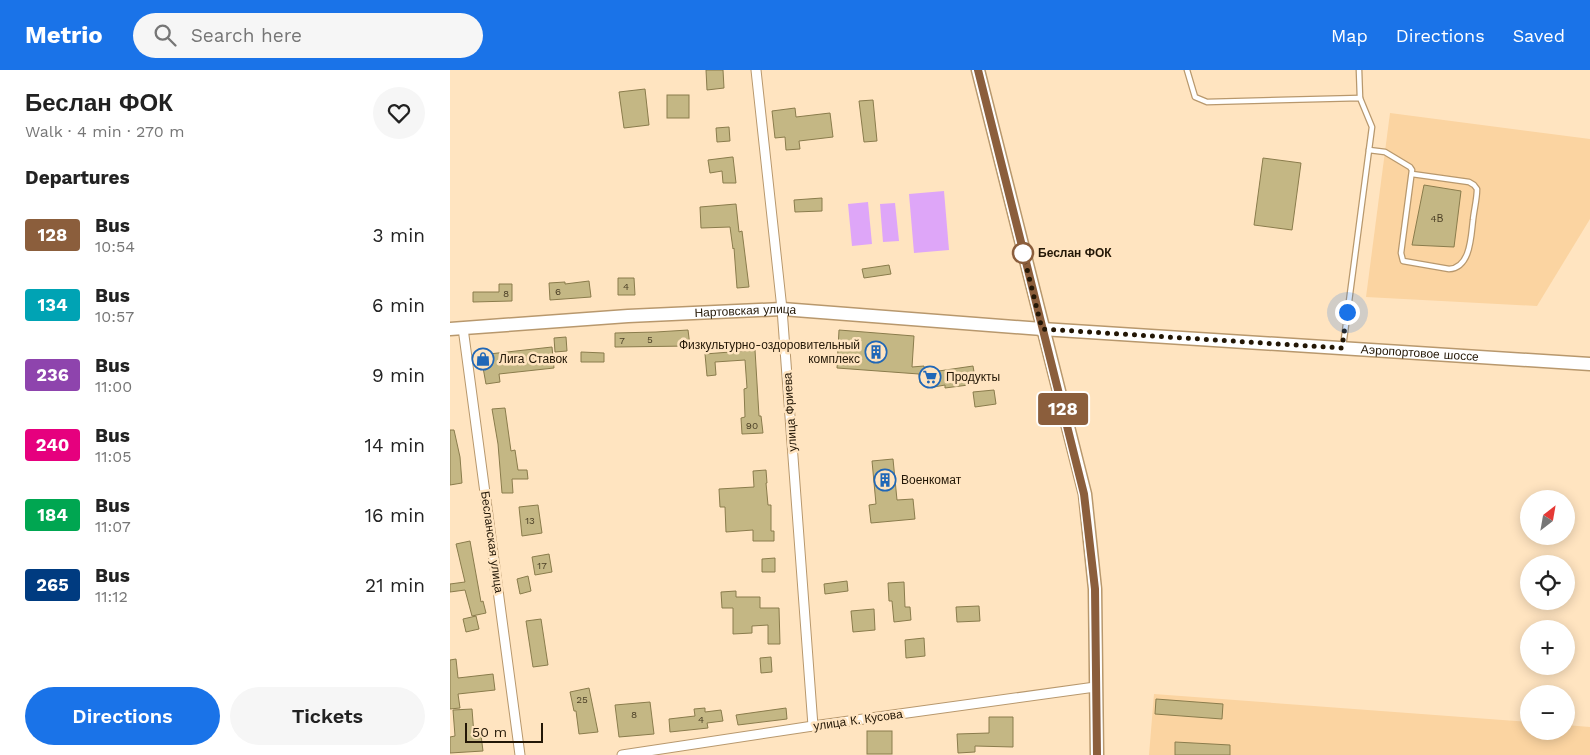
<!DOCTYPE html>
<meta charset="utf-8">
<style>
:root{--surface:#fff;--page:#f6f6f6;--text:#222;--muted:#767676;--accent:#1a73e8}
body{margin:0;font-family:"Work Sans",sans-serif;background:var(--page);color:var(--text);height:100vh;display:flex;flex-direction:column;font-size:19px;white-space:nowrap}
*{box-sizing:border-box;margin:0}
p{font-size:16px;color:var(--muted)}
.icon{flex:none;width:28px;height:28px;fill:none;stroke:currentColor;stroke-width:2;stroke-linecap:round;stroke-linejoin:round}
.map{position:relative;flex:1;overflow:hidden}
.drawer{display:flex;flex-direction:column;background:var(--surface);width:450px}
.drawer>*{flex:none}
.badge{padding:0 10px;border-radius:4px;font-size:18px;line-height:32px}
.needle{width:32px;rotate:31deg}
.controls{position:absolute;left:1070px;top:420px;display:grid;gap:10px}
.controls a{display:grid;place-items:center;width:55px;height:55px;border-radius:50%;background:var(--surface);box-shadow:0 2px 12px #0003;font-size:25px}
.scale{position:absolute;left:15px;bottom:12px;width:78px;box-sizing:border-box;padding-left:5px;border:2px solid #231706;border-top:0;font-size:14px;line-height:18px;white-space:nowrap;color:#231706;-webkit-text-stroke:4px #ffe4c0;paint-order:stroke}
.you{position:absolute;width:25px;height:25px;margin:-12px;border:4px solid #fff;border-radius:50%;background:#1a73e8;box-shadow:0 0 0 8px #1a73e833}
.map>.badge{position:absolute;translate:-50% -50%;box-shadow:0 0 0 2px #fff}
h2{padding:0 25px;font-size:19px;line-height:45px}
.round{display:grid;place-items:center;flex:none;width:52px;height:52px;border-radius:26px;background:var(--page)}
.head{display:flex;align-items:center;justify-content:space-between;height:85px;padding:0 25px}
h1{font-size:24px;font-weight:600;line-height:38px}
.button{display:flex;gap:10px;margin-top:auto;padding:10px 25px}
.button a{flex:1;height:58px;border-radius:30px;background:var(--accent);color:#fff;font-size:20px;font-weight:600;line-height:58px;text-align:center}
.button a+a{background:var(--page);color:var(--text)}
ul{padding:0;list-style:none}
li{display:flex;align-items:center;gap:15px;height:70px;padding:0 25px}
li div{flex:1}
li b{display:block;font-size:19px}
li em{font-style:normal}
li .badge{min-width:55px;font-weight:700;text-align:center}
header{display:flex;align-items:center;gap:30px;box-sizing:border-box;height:70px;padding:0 25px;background:var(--accent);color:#fff}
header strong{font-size:24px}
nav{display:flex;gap:28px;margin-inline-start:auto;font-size:18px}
.search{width:350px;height:45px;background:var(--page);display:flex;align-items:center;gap:12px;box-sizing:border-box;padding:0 18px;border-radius:28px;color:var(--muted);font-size:19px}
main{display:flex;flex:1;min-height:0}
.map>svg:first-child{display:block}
.built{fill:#fbd4a1}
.green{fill:#dea6f8}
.building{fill:#c4b784;stroke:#8a7c4c}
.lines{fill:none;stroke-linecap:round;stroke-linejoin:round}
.lane-casing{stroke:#b8986d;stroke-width:7}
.street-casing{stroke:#b8986d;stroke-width:11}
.secondary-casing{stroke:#b8986d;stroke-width:15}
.lane{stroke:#fff;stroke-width:4.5}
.street{stroke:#fff;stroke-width:9}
.secondary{stroke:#fff;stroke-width:12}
.line-casing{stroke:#fff;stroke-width:11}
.line{stroke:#8b5e3c;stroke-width:8}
.walk{stroke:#231706;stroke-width:5;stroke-dasharray:0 9}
.stop-dot{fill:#fff;stroke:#8b5e3c;stroke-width:2.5}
.labels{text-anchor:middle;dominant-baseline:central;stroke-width:5;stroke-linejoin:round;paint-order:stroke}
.number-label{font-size:10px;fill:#4b3f26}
.stop-label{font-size:12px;font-weight:bold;fill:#231706;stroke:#ffe4c0;text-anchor:start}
.street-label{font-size:12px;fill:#231706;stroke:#ffe4c0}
.poi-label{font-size:12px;fill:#231706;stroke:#ffe4c0;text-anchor:start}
</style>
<header>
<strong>Metrio</strong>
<div class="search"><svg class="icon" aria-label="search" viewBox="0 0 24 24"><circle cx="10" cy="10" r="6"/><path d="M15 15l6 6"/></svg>Search here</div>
<nav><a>Map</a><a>Directions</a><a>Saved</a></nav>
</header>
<main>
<section class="drawer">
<div class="head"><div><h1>Беслан ФОК</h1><p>Walk · 4 min · 270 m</p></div><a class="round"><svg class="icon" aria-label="heart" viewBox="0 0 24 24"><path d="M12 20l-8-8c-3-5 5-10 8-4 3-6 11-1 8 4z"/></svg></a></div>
<h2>Departures</h2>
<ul>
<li><span class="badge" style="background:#8b5e3c;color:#fff">128</span><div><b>Bus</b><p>10:54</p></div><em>3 min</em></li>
<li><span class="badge" style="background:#00a3b4;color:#fff">134</span><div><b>Bus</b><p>10:57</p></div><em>6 min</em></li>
<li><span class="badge" style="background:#8e44ad;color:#fff">236</span><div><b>Bus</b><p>11:00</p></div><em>9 min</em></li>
<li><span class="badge" style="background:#e6007e;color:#fff">240</span><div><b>Bus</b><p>11:05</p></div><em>14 min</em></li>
<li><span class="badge" style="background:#00a651;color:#fff">184</span><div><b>Bus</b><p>11:07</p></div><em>16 min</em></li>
<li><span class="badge" style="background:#003b80;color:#fff">265</span><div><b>Bus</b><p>11:12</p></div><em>21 min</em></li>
</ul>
<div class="button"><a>Directions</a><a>Tickets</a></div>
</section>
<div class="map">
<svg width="1140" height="685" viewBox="0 0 1140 685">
<rect width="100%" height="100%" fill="#ffe4c0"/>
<g class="built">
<polygon points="940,43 1140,69 1140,149 1087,236 916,227"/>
<polygon points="704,624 1079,652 1079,661 1116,661 1116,655 1140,657 1140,685 699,685"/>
</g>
<g class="green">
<polygon points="494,121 499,180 464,183 459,124"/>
<polygon points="418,132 422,174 402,176 398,134"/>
<polygon points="445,133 449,171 433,172 430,134"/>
</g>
<g class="building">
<polygon points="256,0 273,0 274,18 257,20"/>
<polygon points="195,19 199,55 174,58 169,22"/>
<rect x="217" y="25" width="22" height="23"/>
<polygon points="423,30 427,71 414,72 409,31"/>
<polygon points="345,38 346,47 380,43 383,67 349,71 350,79 336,80 335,67 325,68 322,41"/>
<polygon points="279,57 280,71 267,72 266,58"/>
<polygon points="282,87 283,87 286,113 273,113 272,101 260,103 258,90"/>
<polygon points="813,88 851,93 842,160 804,155"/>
<polygon points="974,115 1011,121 1004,177 962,175"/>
<polygon points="372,128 372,141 345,142 344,130"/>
<polygon points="286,134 289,162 292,161 299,217 287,218 284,178 283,179 280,157 251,158 250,137"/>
<polygon points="439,195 441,204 414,208 412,199"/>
<polygon points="168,208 184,208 185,225 168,225"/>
<polygon points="139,211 141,227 100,230 99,213 115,212 115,214"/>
<polygon points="49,214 62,214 62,231 23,232 23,222 49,222"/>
<polygon points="238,260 240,276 165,277 165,263 206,262"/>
<polygon points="389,260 464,266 462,297 474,296 475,303 523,296 526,314 495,318 495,315 484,317 483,312 470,313 469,304 387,298"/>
<polygon points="116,267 117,281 105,282 104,268"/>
<polygon points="102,277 104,298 49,304 50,312 36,314 30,281 39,280 39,284"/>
<polygon points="305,280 309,346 311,346 313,363 292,364 291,348 295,347 294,319 297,318 295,290 265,292 266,305 257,306 255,284"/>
<polygon points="131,282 154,283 154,292 131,292"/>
<polygon points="544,320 546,334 525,337 523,322"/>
<polygon points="55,338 61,381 65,380 68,400 77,400 78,409 62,409 63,423 52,423 48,374 42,339"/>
<polygon points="0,360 4,360 10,387 12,413 0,415"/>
<polygon points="443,389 447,430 463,429 465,449 421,453 419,435 426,434 422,391"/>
<polygon points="316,400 317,413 316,413 318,435 321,435 321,461 324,461 324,471 303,471 303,460 276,462 275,437 270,437 269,419 304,417 303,401"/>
<polygon points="88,435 92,463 72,466 69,437"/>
<polygon points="20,471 31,532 33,531 36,543 22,546 15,520 0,522 0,514 15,512 6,474"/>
<polygon points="99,484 102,502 85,505 82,487"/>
<polygon points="325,488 325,502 312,502 312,489"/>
<polygon points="78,506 81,521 70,524 67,509"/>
<polygon points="397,511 398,521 375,524 374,514"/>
<polygon points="454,512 455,537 460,537 461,550 444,552 442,531 439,531 438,513"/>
<polygon points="286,521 286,527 310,527 310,538 329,538 330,574 318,574 318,555 302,556 302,563 283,564 283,538 272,538 271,522"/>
<polygon points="529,536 530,551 507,552 506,537"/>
<polygon points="424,539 425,560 403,562 401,541"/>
<polygon points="26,546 29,559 16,562 13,549"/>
<polygon points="91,549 98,595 83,597 76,551"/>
<polygon points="474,568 475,586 456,588 455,570"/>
<polygon points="321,587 322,602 311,603 310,588"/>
<polygon points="6,589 8,608 43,604 45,620 8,624 10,638 0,639 0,590"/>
<polygon points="139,618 148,662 129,664 126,641 124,641 120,622"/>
<polygon points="706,629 773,634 772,649 705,644"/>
<polygon points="200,632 204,664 169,667 165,635"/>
<polygon points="255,638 255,642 271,640 273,651 257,653 258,658 220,662 219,649 245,646 244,639"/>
<polygon points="336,638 337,649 288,655 286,645"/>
<polygon points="22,639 24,665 31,665 33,681 0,683 0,667 5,666 3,640"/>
<polygon points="539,647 563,647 563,677 525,676 525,682 508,683 507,664 539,663"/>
<rect x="417" y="661" width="25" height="23"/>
<polygon points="725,672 780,675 780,685 725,685"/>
</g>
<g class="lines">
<g class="lane-casing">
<g id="lane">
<polyline points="737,0 745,27 757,32 910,28 922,57 893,277"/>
<polyline points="909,0 910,28"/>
<path d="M919,80L935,82L960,97L962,100L951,183L953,191L999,199C1021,198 1021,165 1023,150C1024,140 1027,129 1027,119L1024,115L1019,112L962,104"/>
</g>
</g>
<g class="street-casing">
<g id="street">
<polyline points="306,0 332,239 363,656"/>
<polyline points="13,258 70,685"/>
<polyline points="172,685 363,656 645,617"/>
</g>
</g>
<g class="secondary-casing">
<g id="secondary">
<polyline points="528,0 635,424 645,519 647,685"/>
<path id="s1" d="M0,259L178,246L332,239L592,259L1140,294"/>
</g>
</g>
<use href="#lane" class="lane"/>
<use href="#street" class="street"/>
<use href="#secondary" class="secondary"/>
</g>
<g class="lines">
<g class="line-casing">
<polyline id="line" points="528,0 634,424 645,519 647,685"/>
</g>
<use href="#line" class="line"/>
<polyline class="walk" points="573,183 592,259 892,278 897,242"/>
</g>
<defs>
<g id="building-ring" transform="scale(1.125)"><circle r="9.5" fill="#ffe4c0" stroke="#2067b7" stroke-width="1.5"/><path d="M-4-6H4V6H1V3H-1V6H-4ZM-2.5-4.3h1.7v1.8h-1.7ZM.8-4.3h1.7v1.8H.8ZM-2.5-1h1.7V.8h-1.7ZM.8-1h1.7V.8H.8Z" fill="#2067b7"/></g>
<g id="shop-ring" transform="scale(1.125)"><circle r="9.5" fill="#ffe4c0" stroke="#2067b7" stroke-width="1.5"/><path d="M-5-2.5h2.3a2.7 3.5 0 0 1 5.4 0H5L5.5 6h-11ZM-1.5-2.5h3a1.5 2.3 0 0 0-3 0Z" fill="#2067b7"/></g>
<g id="supermarket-ring" transform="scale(1.125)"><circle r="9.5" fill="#ffe4c0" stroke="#2067b7" stroke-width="1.5"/><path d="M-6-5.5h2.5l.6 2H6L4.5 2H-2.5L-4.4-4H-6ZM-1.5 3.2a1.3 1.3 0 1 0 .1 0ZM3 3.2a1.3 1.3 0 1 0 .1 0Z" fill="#2067b7"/></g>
</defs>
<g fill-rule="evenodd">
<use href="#building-ring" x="426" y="282"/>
<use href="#shop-ring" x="33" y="289"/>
<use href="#supermarket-ring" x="480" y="307"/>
<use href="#building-ring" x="435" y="410"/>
</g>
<circle class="stop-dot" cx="573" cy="183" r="10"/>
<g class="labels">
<g class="number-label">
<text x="987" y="148">4В</text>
<text x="176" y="216">4</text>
<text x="108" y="221">6</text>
<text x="56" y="223">8</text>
<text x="200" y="269">5</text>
<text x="172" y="270">7</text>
<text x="302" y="355">90</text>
<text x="80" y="450">13</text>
<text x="92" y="495">17</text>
<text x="132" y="629">25</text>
<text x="184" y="644">8</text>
<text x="251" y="649">4</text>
</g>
<g class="stop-label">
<text x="588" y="183">Беслан ФОК</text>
</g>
<g class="street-label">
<text stroke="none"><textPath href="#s1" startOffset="296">Нартовская улица</textPath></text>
<text stroke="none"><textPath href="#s1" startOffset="972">Аэропортовое шоссе</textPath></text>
<text transform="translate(340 342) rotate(-94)">улица Фриева</text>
<text transform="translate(42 472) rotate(82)">Бесланская улица</text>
<text transform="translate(408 650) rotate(-8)">улица К. Кусова</text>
</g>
<g class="poi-label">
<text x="410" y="275" text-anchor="end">Физкультурно-оздоровительный<tspan x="410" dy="14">комплекс</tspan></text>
<text x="49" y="289">Лига Ставок</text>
<text x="496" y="307">Продукты</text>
<text x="451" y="410">Военкомат</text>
</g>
</g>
</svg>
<div class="controls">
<a><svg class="needle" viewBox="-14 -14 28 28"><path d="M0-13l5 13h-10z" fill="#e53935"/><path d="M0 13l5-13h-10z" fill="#767676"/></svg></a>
<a><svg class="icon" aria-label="locate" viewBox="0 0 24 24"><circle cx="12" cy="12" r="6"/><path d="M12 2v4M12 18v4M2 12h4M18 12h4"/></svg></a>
<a>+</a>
<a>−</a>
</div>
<div class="scale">50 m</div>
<div class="you" style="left:897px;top:242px"></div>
<b class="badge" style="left:613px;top:339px;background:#8b5e3c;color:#fff">128</b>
</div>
</main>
